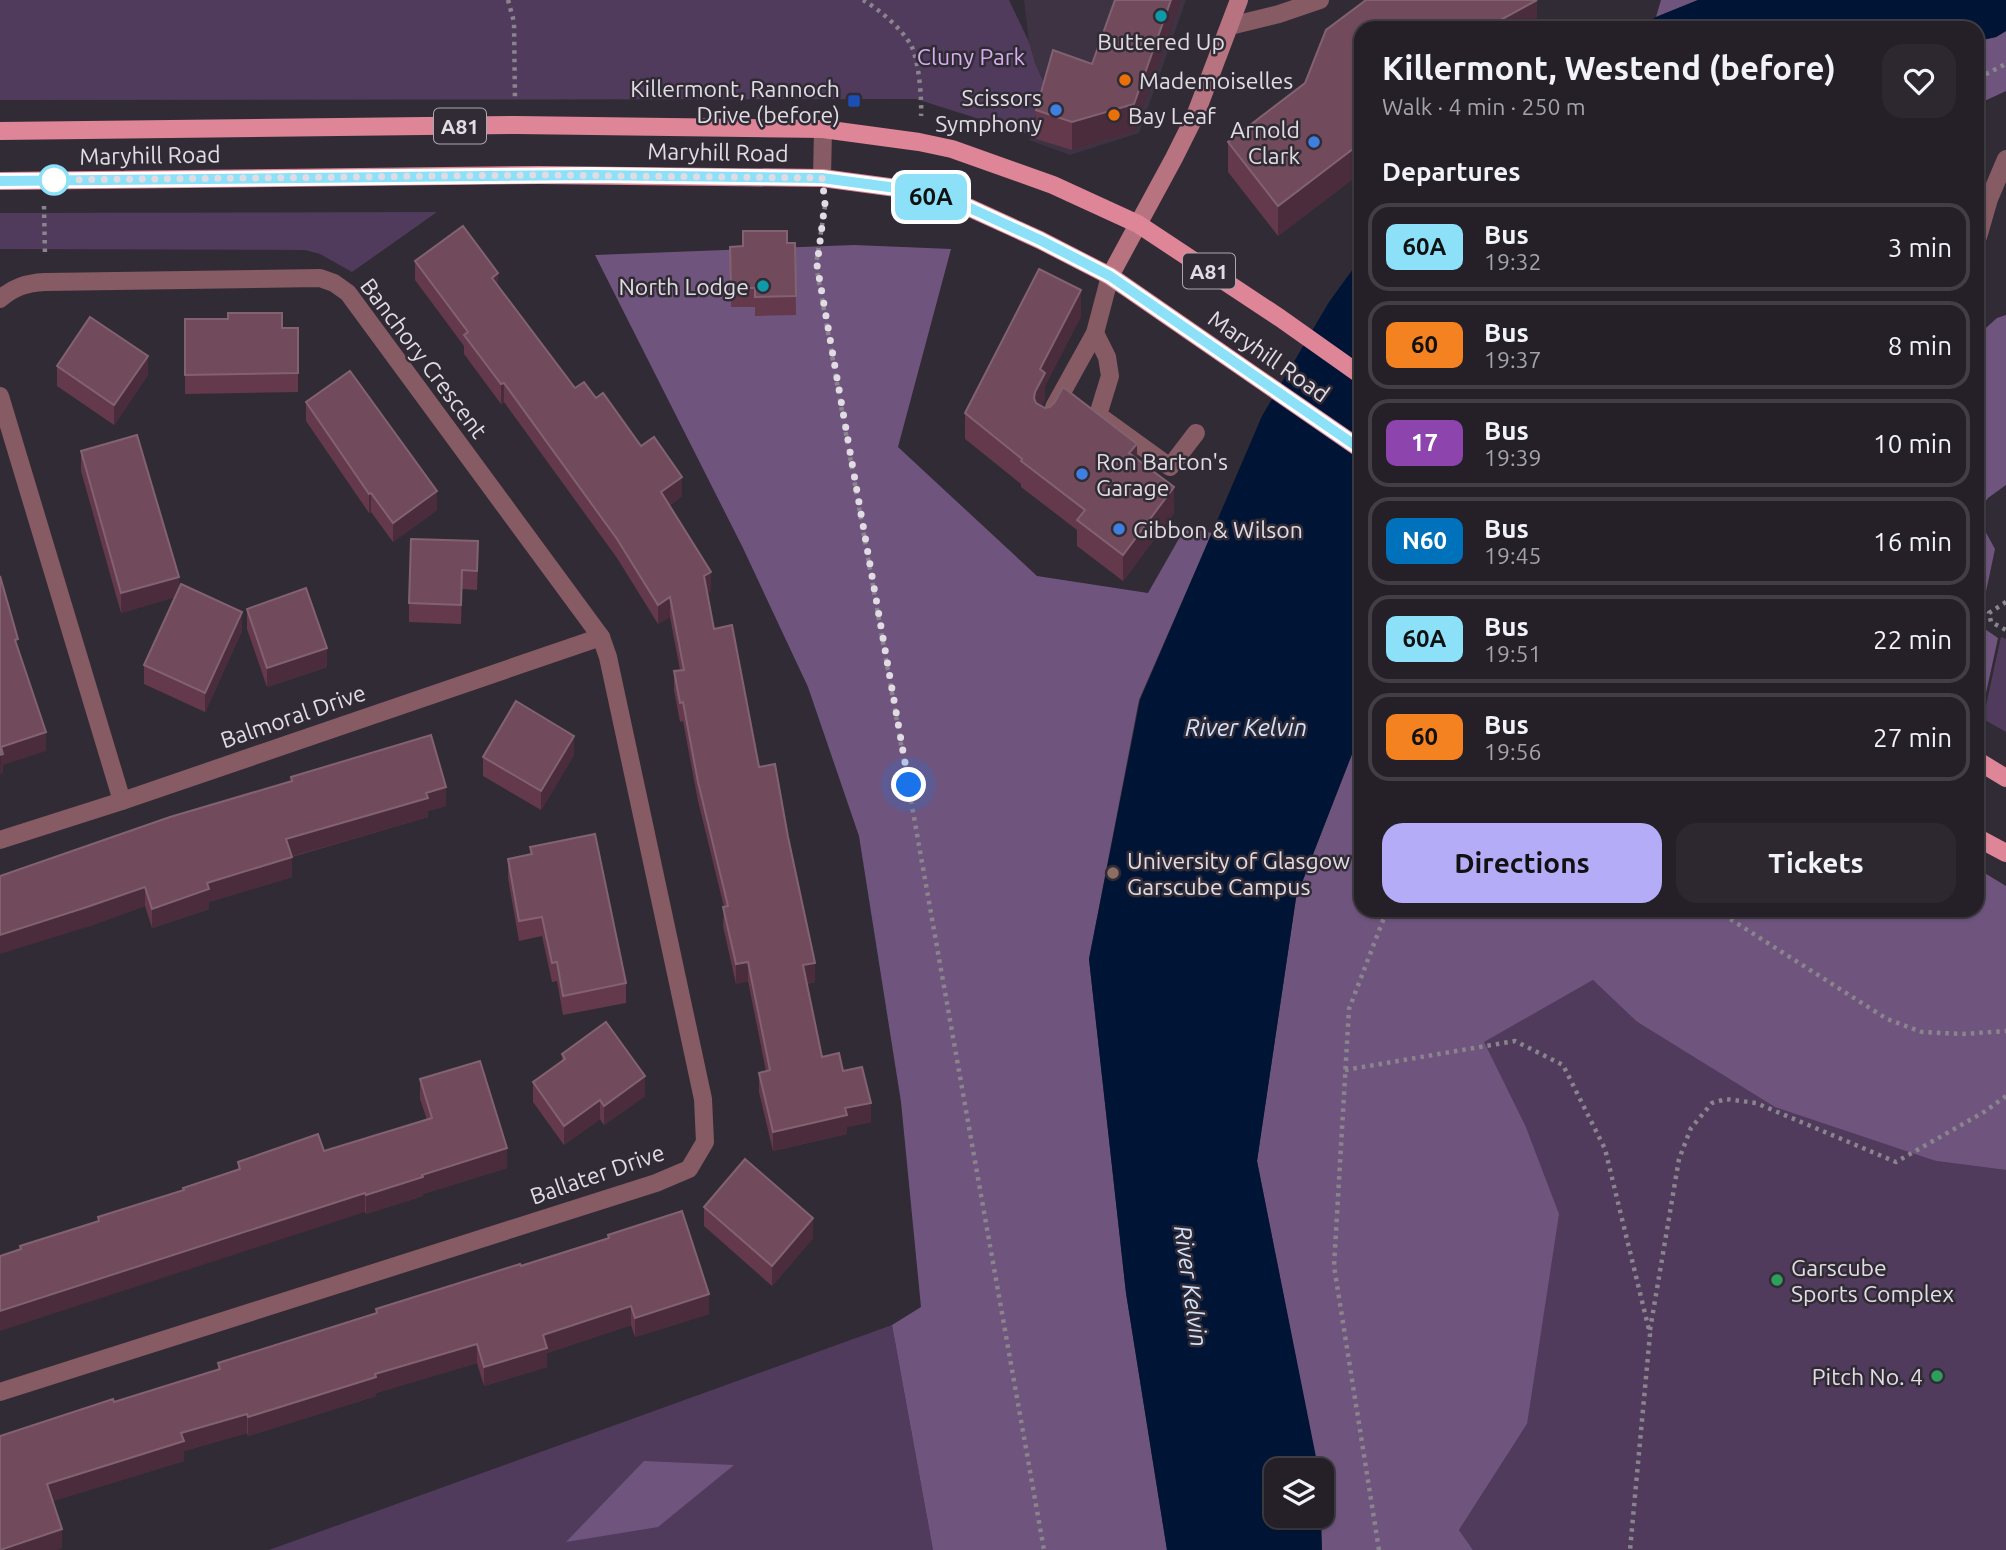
<!DOCTYPE html>
<meta charset="utf-8">
<style>
:root{--surface:#252028;--page:#2d2830;--text:#f1f3f6;--muted:#a3a3a8;--line:#423e45;--accent:#b5acf8}
body{margin:0;font-family:Ubuntu,sans-serif;background:var(--page);color:var(--text);height:100vh;display:flex;flex-direction:column;font-size:26px;white-space:nowrap}
*{box-sizing:border-box;margin:0}
p{font-size:23px;color:var(--muted)}
.icon{flex:none;width:38px;height:38px;fill:none;stroke:currentColor;stroke-width:2;stroke-linecap:round;stroke-linejoin:round}
.map{position:relative;flex:1;overflow:hidden}
.details{position:absolute;left:1354px;top:21px;width:630px;height:896px;display:flex;flex-direction:column;background:var(--surface);border-radius:21px;box-shadow:0 2px 5px #0004,0 0 0 2px var(--line)}
.details>*{flex:none}
.badge{padding:0 14px;border-radius:10px;font-size:24px;line-height:46px}
.buttons{position:absolute;left:1264px;top:1458px;display:grid;gap:14px}
.buttons a{display:grid;place-items:center;width:70px;height:70px;border-radius:14px;background:var(--surface);box-shadow:0 2px 5px #0004,0 0 0 2px var(--line);font-size:35px}
.you{position:absolute;width:35px;height:35px;margin:-18px;border:5px solid #fff;border-radius:50%;background:#1a73e8;box-shadow:0 0 0 10px #1a73e833}
.map>.badge{position:absolute;translate:-50% -50%;box-shadow:0 0 0 4px #fff}
h2{padding:0 28px;font-size:26px;line-height:63px}
.round{display:grid;place-items:center;flex:none;width:74px;height:74px;border-radius:21px;background:var(--page)}
.summary{display:flex;align-items:center;justify-content:space-between;height:119px;padding:0 28px}
h1{font-size:33px;font-weight:700;line-height:52px}
.primary-button{display:flex;gap:14px;margin-top:auto;padding:14px 28px}
.primary-button a{flex:1;height:80px;border-radius:21px;background:var(--accent);color:#111;font-size:28px;font-weight:700;line-height:80px;text-align:center}
.primary-button a+a{background:var(--page);color:var(--text)}
ul{padding:0;list-style:none}
li{display:flex;align-items:center;gap:21px;height:88px;margin:0 14px 10px;padding:0 14px;border:4px solid var(--line);border-radius:21px}
li div{flex:1}
li b{display:block;font-size:26px}
li em{font-style:normal}
li .badge{min-width:77px;font-weight:700;text-align:center}
.map>svg:first-child{display:block}
.built{fill:#3d3343}
.green{fill:#503b5d}
.forest{fill:#6f557e}
.water{fill:#001535}
.lines{fill:none;stroke-linecap:round;stroke-linejoin:round}
.path{stroke:#8a858d;stroke-width:4.5;stroke-dasharray:3.5 5;stroke-linecap:butt}
.lane{stroke:#865b63;stroke-width:18}
.street{stroke:#865b63;stroke-width:18}
.secondary{stroke:#b87380;stroke-width:18}
.primary{stroke:#de8597;stroke-width:18}
.wall{fill:#63394b}
.shaded-wall{fill:#4a2c3c}
.building{fill:#714b5c;stroke:#826271;stroke-width:2}
.line-casing{stroke:#fff;stroke-width:16}
.line{stroke:#8ce1f9;stroke-width:10}
.walk{stroke:#e1dce3;stroke-width:7;stroke-dasharray:0 12.6}
.culture-dot{fill:#0f9aa8;stroke:#312b35;stroke-width:2.5}
.food-dot{fill:#e8710a;stroke:#312b35;stroke-width:2.5}
.transit-dot{fill:#1a4fb4;stroke:#312b35;stroke-width:2.5}
.shop-dot{fill:#3f7fe0;stroke:#312b35;stroke-width:2.5}
.stop-dot{fill:#fff;stroke:#8ce1f9;stroke-width:3.5}
.education-dot{fill:#8d6e63;stroke:#312b35;stroke-width:2.5}
.leisure-dot{fill:#2e9e5b;stroke:#312b35;stroke-width:2.5}
.labels{text-anchor:middle;dominant-baseline:central;stroke-width:5;stroke-linejoin:round;paint-order:stroke}
.shield{fill:#312b35;stroke:#aca7af;stroke-width:2}
.shield-label{font-size:21px;font-weight:bold;fill:#e1dce3}
.poi-label{font-size:23px;fill:#e1dce3;stroke:#312b35;text-anchor:start}
.park-label{font-size:23px;fill:#d6adee;stroke:#312b35}
.street-label{font-size:23px;fill:#e1dce3;stroke:#312b35}
.water-label{font-size:24px;font-style:italic;fill:#d2e3fd;stroke:#312b35}
</style>
<div class="map">
<svg width="2006" height="1550" viewBox="0 0 2006 1550">
<rect width="100%" height="100%" fill="#312b35"/>
<polygon class="built" points="1024,0 1186,0 1139,133 1070,155 1029,140 1045,85 1035,63 1029,42"/>
<g class="green">
<polygon points="0,0 1009,0 1029,42 1035,63 1045,85 1030,135 916,99 0,100"/>
<polygon points="437,212 352,272 320,254 305,250 0,249 0,213"/>
<polygon points="2001,637 2006,639 2006,732 1983,719"/>
<polygon points="1593,980 1636,1021 1936,1161 2006,1170 2006,1550 1473,1550 1459,1530 1527,1424 1525,1125 1483,1042"/>
<polygon points="892,1325 933,1550 269,1550"/>
</g>
<g class="forest">
<polygon points="1661,0 1698,0 1656,17"/>
<polygon points="2006,31 2006,91 1978,104 1978,41 1996,37"/>
<polygon points="854,245 951,249 898,447 1037,576 1148,593 1185,528 1212,533 1139,700 1089,959 1126,1293 1167,1550 933,1550 892,1325 921,1307 901,1102 859,836 808,687 743,548 595,255"/>
<polygon points="2006,315 2006,485 1988,498 1978,512 1978,335 1997,318"/>
<polygon points="1978,518 1995,549 1979,625 1998,638 1981,716 1978,715"/>
<polygon points="1361,731 1362,910 1978,910 1978,869 2006,886 2006,1170 1936,1161 1775,1107 1636,1021 1593,980 1484,1042 1525,1125 1559,1214 1527,1424 1459,1530 1473,1550 1322,1550 1321,1470 1318,1470 1257,1161 1296,898"/>
<polygon points="644,1461 734,1465 658,1527 566,1542"/>
</g>
<g class="water">
<polygon points="1698,0 2006,0 2006,31 1996,37 1978,41 1978,28 1636,28 1656,17"/>
<polygon points="1361,258 1361,731 1296,898 1257,1161 1318,1467 1318,1470 1276,1470 1276,1516 1320,1516 1322,1550 1167,1550 1126,1293 1089,959 1140,700 1262,416 1329,302"/>
</g>
<g class="lines">
<g class="path">
<polyline points="508,0 514,22 515,100"/>
<path d="M863,0C880,10 901,28 911,45C919,61 922,99 921,116"/>
<polyline points="1978,78 2006,64"/>
<polyline points="44,206 45,257"/>
<polyline points="825,206 816,265 1044,1550"/>
<polyline points="2006,602 1989,613 1991,622 2006,630"/>
<polyline points="1716,910 1887,1019 1922,1032 1963,1034 2006,1031"/>
<polyline points="1345,1070 1515,1041 1563,1065 1605,1149 1650,1334 1630,1550"/>
<polyline points="1650,1330 1679,1159 1691,1128 1712,1103 1726,1099 1756,1103 1896,1162 1984,1112 2006,1096"/>
<polyline points="1379,1550 1334,1266 1349,1009 1387,910"/>
</g>
<polyline class="lane" points="822,178 823,129"/>
<g class="street">
<polyline points="1230,26 1279,14 1320,0"/>
<polyline points="1978,237 1989,199 2006,159"/>
<path d="M0,299C14,287 26,283 45,282L320,278L334,283L348,293L601,637L608,657L703,1099L705,1142L689,1169L656,1183L0,1392"/>
<polyline points="1095,333 1107,357 1110,376 1098,415 1170,467 1196,433"/>
<polyline points="0,396 122,801"/>
<polyline points="1054,407 1095,333 1110,276"/>
<polyline points="0,840 122,801 601,637"/>
</g>
<polyline class="secondary" points="1110,276 1174,158 1195,116 1239,0"/>
<g class="primary">
<polyline points="0,131 516,125 823,129 919,142 952,149 1053,185 1138,224 1280,318 1362,376"/>
<polyline points="0,181 539,175 822,178 904,189 970,208 1040,240 1110,276 1362,450"/>
<polyline points="1978,761 2006,778"/>
<polyline points="1978,838 2006,853"/>
</g>
</g>
<g class="wall">
<polygon points="1366,0 1537,0 1537,28 1362,28 1362,172 1278,236 1228,172 1228,142 1305,83 1326,30"/>
<polygon points="1036,110 1134,132 1072,150 1036,139"/>
<polygon points="795,243 796,315 755,316 755,307 731,307 730,247"/>
<polygon points="415,261 498,286 575,388 596,398 641,446 682,496 669,506 711,591 707,593 714,629 759,767 788,837 815,982 807,984 822,1057 843,1071 871,1122 847,1127 847,1134 773,1151 759,1092 759,1073 766,1071 748,981 736,984 723,926 724,907 698,801 683,721 680,722 674,690 674,671 680,670 670,617 658,624 617,558 504,402 501,404 464,354 464,346 415,280"/>
<polygon points="1081,316 1045,386 1045,400 1041,406 1137,459 1174,513 1123,581 1077,546 1077,530 1021,487 1021,484 965,439 965,413"/>
<polygon points="185,319 282,328 298,328 298,392 185,394"/>
<polygon points="57,366 148,375 114,425 57,386"/>
<polygon points="306,402 437,510 393,542 371,512 369,513 306,421"/>
<polygon points="81,451 179,588 242,631 205,712 144,684 144,665 175,597 121,613 81,471"/>
<polygon points="478,561 477,590 462,589 461,624 409,622 409,603"/>
<polygon points="247,609 327,667 267,687 247,629"/>
<polygon points="574,755 541,810 483,776 483,757"/>
<polygon points="291,777 446,806 428,811 428,817 292,857 292,877 209,902 209,909 152,928 145,906 87,927 291,781"/>
<polygon points="530,847 626,983 626,1003 563,1015 557,981 552,982 542,936 519,941 508,878 508,859 530,855"/>
<polygon points="562,1054 645,1096 604,1125 600,1119 564,1145 533,1102 533,1082 562,1062"/>
<polygon points="420,1079 507,1168 423,1194 423,1196 366,1214 365,1212 20,1250 20,1246 98,1221 98,1217 183,1191 183,1188 238,1170 238,1162 324,1151 427,1120 420,1099"/>
<polygon points="704,1207 813,1238 772,1286 704,1226"/>
<polygon points="608,1235 709,1314 635,1337 631,1325 547,1353 547,1367 484,1386 477,1363 376,1393 376,1396 248,1436 247,1433 184,1451 184,1461 53,1501 62,1548 0,1550 114,1402 218,1370 218,1363 376,1313 376,1309 608,1238"/>
</g>
<g class="shaded-wall">
<polygon points="1171,0 1181,0 1134,132 1072,150 1072,122"/>
<polygon points="1537,0 1537,28 1486,28"/>
<polygon points="1362,142 1362,172 1278,236 1278,206"/>
<polygon points="498,273 498,293 492,278"/>
<polygon points="1081,290 1081,316 1045,386 1045,400 1035,418 1034,398 1040,369"/>
<polygon points="148,356 148,375 114,425 114,405"/>
<polygon points="504,383 504,402 501,404 501,384"/>
<polygon points="1137,444 1137,470 1129,453"/>
<polygon points="682,477 682,496 661,511 661,492"/>
<polygon points="1174,487 1174,513 1123,581 1123,555"/>
<polygon points="437,491 437,510 393,542 393,523"/>
<polygon points="371,493 371,512 369,513 369,494"/>
<polygon points="711,572 711,591 704,596 704,576"/>
<polygon points="179,577 179,596 121,613 121,593"/>
<polygon points="670,597 670,617 658,624 658,605"/>
<polygon points="242,612 242,631 205,712 205,693"/>
<polygon points="327,648 327,667 267,687 267,668"/>
<polygon points="46,732 46,751 3,765 3,773 0,774 1,747"/>
<polygon points="574,736 574,755 541,810 541,791"/>
<polygon points="446,787 446,806 428,811 428,817 286,858 286,839"/>
<polygon points="292,857 292,877 209,902 209,909 152,928 152,909 207,883"/>
<polygon points="145,887 145,906 87,927 0,954 0,935"/>
<polygon points="748,962 748,981 736,984 736,964"/>
<polygon points="815,963 815,982 803,984 803,965"/>
<polygon points="645,1076 645,1096 604,1125 604,1106"/>
<polygon points="600,1100 600,1119 564,1145 564,1126"/>
<polygon points="871,1103 871,1122 847,1127 847,1134 773,1151 773,1132 845,1108"/>
<polygon points="507,1148 507,1168 423,1194 423,1196 366,1214 366,1195 422,1175"/>
<polygon points="365,1193 365,1212 0,1331 0,1311"/>
<polygon points="813,1218 813,1238 772,1286 772,1266"/>
<polygon points="709,1294 709,1314 635,1337 635,1318"/>
<polygon points="631,1306 631,1325 547,1353 547,1367 484,1386 484,1367 543,1335"/>
<polygon points="477,1344 477,1363 376,1393 376,1396 248,1436 248,1417 375,1374"/>
<polygon points="247,1414 247,1433 184,1451 184,1461 47,1503 47,1484 181,1433"/>
<polygon points="62,1529 62,1548 58,1550 1,1550"/>
</g>
<g class="building">
<polygon points="1115,0 1171,0 1134,104 1072,122 1036,110 1053,50 1092,64"/>
<polygon points="1366,0 1537,0 1486,28 1362,28 1362,142 1278,206 1228,142 1305,83 1326,30"/>
<polygon points="463,226 498,273 492,278 575,388 584,382 596,398 603,393 641,446 654,437 682,477 661,492 711,572 704,576 714,629 732,625 759,767 775,764 788,837 815,963 803,965 822,1057 839,1053 843,1071 862,1067 871,1103 845,1108 847,1115 773,1132 759,1073 770,1070 748,962 736,964 723,907 728,906 698,782 683,702 680,703 674,671 684,670 670,597 658,605 617,539 504,383 501,384 464,335 468,332 415,261"/>
<polygon points="743,231 787,231 787,243 795,243 796,296 755,297 755,288 731,288 730,247 743,246"/>
<polygon points="1039,269 1081,290 1040,369 1045,373 1035,392 1034,398 1036,403 1045,408 1050,407 1055,402 1063,387 1137,444 1129,453 1174,487 1123,555 1077,520 1085,510 1021,461 1022,459 965,413"/>
<polygon points="228,313 282,313 282,328 298,328 298,373 185,375 185,319 228,319"/>
<polygon points="90,317 148,356 114,405 57,366"/>
<polygon points="350,371 437,491 393,523 371,493 369,494 306,402"/>
<polygon points="137,435 179,577 121,593 81,451"/>
<polygon points="411,539 478,541 477,571 462,570 461,605 409,603"/>
<polygon points="0,576 18,639 15,640 46,732 1,747 3,754 0,755"/>
<polygon points="181,584 242,612 205,693 144,665"/>
<polygon points="306,588 327,648 267,668 247,609"/>
<polygon points="516,701 574,736 541,791 483,757"/>
<polygon points="431,735 446,787 426,793 428,798 286,839 292,857 207,883 209,889 152,909 145,887 87,907 0,935 0,876 170,817 292,781 291,777"/>
<polygon points="595,834 626,983 563,996 557,962 552,963 542,917 519,921 508,859 532,854 530,847"/>
<polygon points="606,1022 645,1076 604,1106 600,1100 564,1126 533,1082 565,1059 562,1054"/>
<polygon points="480,1061 507,1148 422,1175 423,1177 366,1195 365,1193 0,1311 0,1256 21,1249 20,1246 99,1221 98,1217 184,1190 183,1188 240,1169 238,1162 318,1134 324,1151 432,1118 420,1079"/>
<polygon points="745,1159 813,1218 772,1266 704,1207"/>
<polygon points="682,1211 709,1294 635,1318 631,1306 543,1335 547,1348 484,1367 477,1344 375,1374 376,1377 248,1417 247,1414 181,1433 184,1441 47,1484 62,1529 0,1550 0,1436 113,1399 114,1402 220,1369 218,1363 377,1313 376,1309 520,1264 521,1266 609,1238 608,1235"/>
</g>
<g class="lines">
<g class="line-casing">
<polyline id="line" points="0,181 590,175 822,178 904,189 970,208 1040,240 1110,276 1362,450"/>
</g>
<use href="#line" class="line"/>
<polyline class="walk" points="54,180 538,175 822,178 825,203 817,265 909,785"/>
</g>
<g class="culture-dot">
<circle cx="1161" cy="16" r="7"/>
<circle cx="763" cy="286" r="7"/>
</g>
<g class="food-dot">
<circle cx="1125" cy="80" r="7"/>
<circle cx="1114" cy="115" r="7"/>
</g>
<rect class="transit-dot" x="847" y="94" width="14" height="14" rx="3.5"/>
<g class="shop-dot">
<circle cx="1056" cy="110" r="7"/>
<circle cx="1314" cy="142" r="7"/>
<circle cx="1082" cy="474" r="7"/>
<circle cx="1119" cy="529" r="7"/>
</g>
<circle class="stop-dot" cx="54" cy="180" r="14"/>
<circle class="education-dot" cx="1113" cy="873" r="7"/>
<g class="leisure-dot">
<circle cx="1777" cy="1280" r="7"/>
<circle cx="1937" cy="1376" r="7"/>
</g>
<g class="labels">
<g class="shield">
<rect x="434" y="108.5" width="52" height="35" rx="5"/>
<rect x="1183" y="253.5" width="52" height="35" rx="5"/>
</g>
<g class="shield-label">
<text x="460" y="126">A81</text>
<text x="1209" y="271">A81</text>
</g>
<g class="poi-label">
<text x="1161" y="41" text-anchor="middle">Buttered Up</text>
<text x="1139" y="80">Mademoiselles</text>
<text x="840" y="88" text-anchor="end">Killermont, Rannoch<tspan x="840" dy="26">Drive (before)</tspan></text>
<text x="1042" y="97" text-anchor="end">Scissors<tspan x="1042" dy="26">Symphony</tspan></text>
<text x="1128" y="115">Bay Leaf</text>
<text x="1300" y="129" text-anchor="end">Arnold<tspan x="1300" dy="26">Clark</tspan></text>
<text x="749" y="286" text-anchor="end">North Lodge</text>
<text x="1096" y="461">Ron Barton's<tspan x="1096" dy="26">Garage</tspan></text>
<text x="1133" y="529">Gibbon &amp; Wilson</text>
<text x="1127" y="860">University of Glasgow<tspan x="1127" dy="26">Garscube Campus</tspan></text>
<text x="1791" y="1267">Garscube<tspan x="1791" dy="26">Sports Complex</tspan></text>
<text x="1923" y="1376" text-anchor="end">Pitch No. 4</text>
</g>
<g class="park-label">
<text x="971" y="56">Cluny Park</text>
</g>
<g class="street-label">
<text transform="translate(718 152) rotate(1)">Maryhill Road</text>
<text transform="translate(150 155) rotate(-1)">Maryhill Road</text>
<text transform="translate(1269 356) rotate(35)">Maryhill Road</text>
<text transform="translate(424 358) rotate(53)">Banchory Crescent</text>
<text transform="translate(293 716) rotate(-19)">Balmoral Drive</text>
<text transform="translate(597 1174) rotate(-19)">Ballater Drive</text>
</g>
<g class="water-label">
<text x="1246" y="727">River Kelvin</text>
<text transform="translate(1191 1286) rotate(82)">River Kelvin</text>
</g>
</g>
</svg>
<div class="buttons">
<a><svg class="icon" aria-label="layers" viewBox="0 0 24 24"><path d="M12 4l9 5-9 5-9-5zM3 14l9 5 9-5"/></svg></a>
</div>
<div class="you" style="left:909px;top:785px"></div>
<b class="badge" style="left:931px;top:197px;background:#8ce1f9;color:#111">60A</b>
<section class="details">
<div class="summary"><div><h1>Killermont, Westend (before)</h1><p>Walk · 4 min · 250 m</p></div><a class="round"><svg class="icon" aria-label="heart" viewBox="0 0 24 24"><path d="M12 20l-8-8c-3-5 5-10 8-4 3-6 11-1 8 4z"/></svg></a></div>
<h2>Departures</h2>
<ul>
<li><span class="badge" style="background:#8ce1f9;color:#111">60A</span><div><b>Bus</b><p>19:32</p></div><em>3 min</em></li>
<li><span class="badge" style="background:#f58220;color:#111">60</span><div><b>Bus</b><p>19:37</p></div><em>8 min</em></li>
<li><span class="badge" style="background:#8e44ad;color:#fff">17</span><div><b>Bus</b><p>19:39</p></div><em>10 min</em></li>
<li><span class="badge" style="background:#0072bc;color:#fff">N60</span><div><b>Bus</b><p>19:45</p></div><em>16 min</em></li>
<li><span class="badge" style="background:#8ce1f9;color:#111">60A</span><div><b>Bus</b><p>19:51</p></div><em>22 min</em></li>
<li><span class="badge" style="background:#f58220;color:#111">60</span><div><b>Bus</b><p>19:56</p></div><em>27 min</em></li>
</ul>
<div class="primary-button"><a>Directions</a><a>Tickets</a></div>
</section>
</div>
